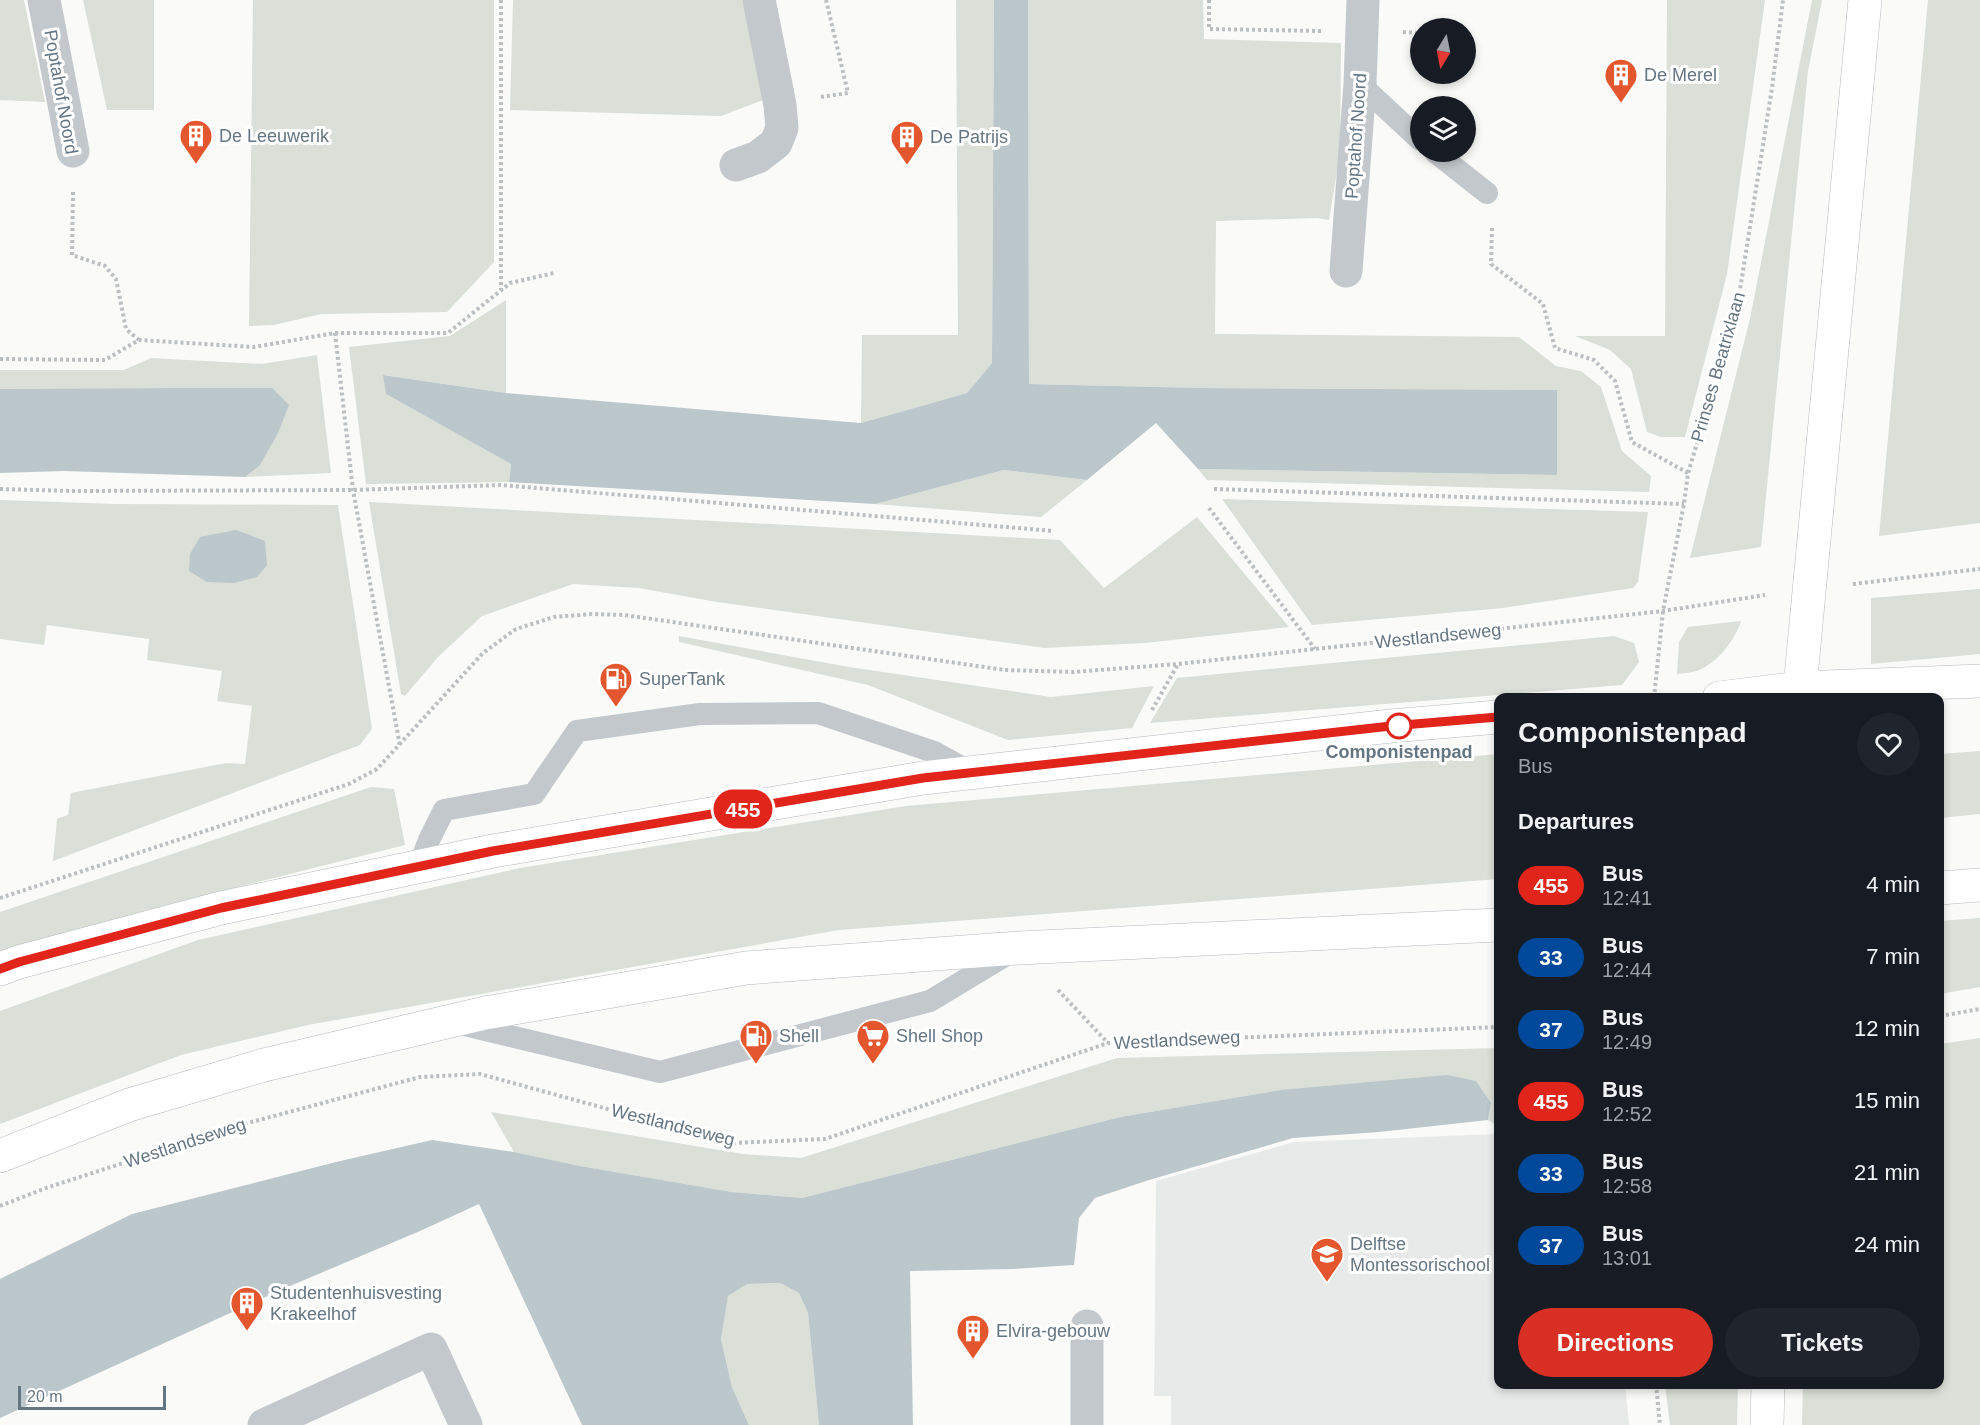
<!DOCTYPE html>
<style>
:root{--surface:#171b24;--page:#20242c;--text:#f1f3f6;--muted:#9ea1a6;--accent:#d93025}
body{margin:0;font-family:Arial,sans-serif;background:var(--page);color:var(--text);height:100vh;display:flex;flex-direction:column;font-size:22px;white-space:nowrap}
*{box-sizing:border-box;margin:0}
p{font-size:20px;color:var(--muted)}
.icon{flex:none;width:33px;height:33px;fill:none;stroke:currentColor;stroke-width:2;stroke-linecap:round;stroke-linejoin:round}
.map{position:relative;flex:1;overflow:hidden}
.drawer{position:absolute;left:1494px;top:693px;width:450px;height:696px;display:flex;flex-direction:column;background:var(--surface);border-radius:12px;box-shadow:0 3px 9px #0003}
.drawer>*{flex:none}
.badge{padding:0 12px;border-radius:20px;font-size:21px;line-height:39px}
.needle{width:39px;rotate:190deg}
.fabs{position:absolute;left:1410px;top:18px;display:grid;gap:12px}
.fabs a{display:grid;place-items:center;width:66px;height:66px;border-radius:50%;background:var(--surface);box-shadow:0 3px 9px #0003;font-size:30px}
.scale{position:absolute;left:18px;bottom:15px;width:148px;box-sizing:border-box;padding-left:6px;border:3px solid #657683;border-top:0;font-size:16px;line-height:21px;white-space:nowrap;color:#657683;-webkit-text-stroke:4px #fff;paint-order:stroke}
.map>.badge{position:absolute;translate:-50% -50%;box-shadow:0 0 0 3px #fff}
h2{padding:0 24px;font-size:22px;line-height:54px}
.round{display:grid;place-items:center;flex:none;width:63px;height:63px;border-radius:32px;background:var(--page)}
.summary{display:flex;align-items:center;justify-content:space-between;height:102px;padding:0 24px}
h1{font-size:28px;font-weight:700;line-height:45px}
.cta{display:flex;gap:12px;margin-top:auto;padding:12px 24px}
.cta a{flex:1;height:69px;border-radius:36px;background:var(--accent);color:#fff;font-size:24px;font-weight:700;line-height:69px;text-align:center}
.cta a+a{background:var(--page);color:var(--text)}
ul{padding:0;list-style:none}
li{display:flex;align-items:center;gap:18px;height:72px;padding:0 24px}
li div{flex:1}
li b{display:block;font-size:22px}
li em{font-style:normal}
li .badge{min-width:66px;font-weight:700;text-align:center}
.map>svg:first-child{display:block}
.built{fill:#e8e9e9}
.green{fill:#dadfd7}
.water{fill:#bbc7cb}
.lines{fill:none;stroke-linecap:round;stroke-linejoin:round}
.secondary-casing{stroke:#b3babf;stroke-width:34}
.primary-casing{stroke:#b5babe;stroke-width:34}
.path{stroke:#bbbfc2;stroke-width:4;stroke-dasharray:3 3;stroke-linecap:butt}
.service{stroke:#c3c8cc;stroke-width:22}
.minor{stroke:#c3c8cc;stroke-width:33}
.secondary{stroke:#fff;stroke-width:33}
.primary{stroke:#fff;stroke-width:33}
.line-casing{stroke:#fff;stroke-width:14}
.line{stroke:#e1251b;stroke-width:9}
.stop-dot{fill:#fff;stroke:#e1251b;stroke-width:3}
.labels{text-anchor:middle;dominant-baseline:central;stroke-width:6;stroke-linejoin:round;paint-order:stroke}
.poi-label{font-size:18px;fill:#657683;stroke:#fff;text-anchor:start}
.street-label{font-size:18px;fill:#657683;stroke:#fff}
.stop-label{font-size:18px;font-weight:bold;fill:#657683;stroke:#fff}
</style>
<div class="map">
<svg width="1980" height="1425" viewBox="0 0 1980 1425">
<rect width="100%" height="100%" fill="#fafaf8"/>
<polygon class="built" points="1498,1134 1498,1384 1625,1385 1629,1425 1171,1425 1171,1396 1154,1396 1156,1181 1294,1142"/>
<g class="green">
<polygon points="0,0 24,0 45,102 0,100"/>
<polygon points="83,0 154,0 154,110 107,110"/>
<polygon points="253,0 494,0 494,262 447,312 321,314 274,325 249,326"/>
<polygon points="513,0 745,0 766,99 721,116 510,110"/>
<polygon points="956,0 994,0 992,363 967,393 861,423 862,335 958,335"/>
<polygon points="1028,0 1203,0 1204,39 1341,43 1340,153 1329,220 1317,218 1216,221 1215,334 1519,337 1556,366 1581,371 1601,387 1622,451 1651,476 1649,492 1207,480 1198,469 1557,475 1556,390 1202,388 1029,384"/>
<polygon points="1667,0 1765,0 1727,274 1685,437 1661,437 1647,432 1631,369 1610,350 1575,336 1665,336"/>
<polygon points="1812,0 1822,0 1808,71 1761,547 1690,558 1750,319"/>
<polygon points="1928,0 1980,0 1980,523 1879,536"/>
<polygon points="506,300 506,393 384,375 386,394 511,464 509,482 366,484 349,347 450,336"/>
<polygon points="317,355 331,473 245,477 272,388 0,389 0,370 124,370 151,358 262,364"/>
<polygon points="1004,470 1087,480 1041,517 875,504"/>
<polygon points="1222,499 1648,512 1638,582 1633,588 1503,608 1312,625"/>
<polygon points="0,500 116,504 338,505 372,729 360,745 53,861 57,819 68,815 71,793 226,763 245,764 252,706 217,701 222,671 147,660 149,639 47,625 44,645 0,639"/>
<polygon points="369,502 1060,540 1104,588 1197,517 1289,627 1145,643 1044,648 717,602 639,588 573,584 482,616 438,657 405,696 401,694"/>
<polygon points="1980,589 1980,654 1871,664 1871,598"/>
<path d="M1741,621C1736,639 1715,666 1696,671C1690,673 1683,673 1677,674L1679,642L1688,627Z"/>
<polygon points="679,636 849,667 1051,697 1154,686 1132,728 1008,740 868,685 679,642"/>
<polygon points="1614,636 1634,643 1639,662 1622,685 1150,723 1177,678"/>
<polygon points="1980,751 1980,814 1940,818 1940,754"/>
<polygon points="1498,754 1498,879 839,930 308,1025 181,1055 0,1124 0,1011 198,940 520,868 906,806"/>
<polygon points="371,787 394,789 405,845 143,911 0,958 0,912"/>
<polygon points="1980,918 1980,987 1940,994 1940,921"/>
<polygon points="1980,1038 1980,1425 1802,1425 1803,1385 1940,1384 1940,1044"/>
<polygon points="1498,1048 1498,1126 1488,1120 1491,1103 1281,1090 1120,1117 802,1198 732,1192 580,1166 514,1152 491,1112 743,1154 801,1158 1117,1058"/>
<polygon points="780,1283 799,1293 808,1313 819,1425 749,1425 732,1387 721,1339 728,1295 747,1284"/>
<polygon points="1665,1385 1738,1385 1737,1425 1670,1425"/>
</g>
<g class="water">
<polygon points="994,0 1028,0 1029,384 1202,388 1557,390 1557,475 1198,469 1156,423 1087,480 1004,470 875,504 509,482 511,464 386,394 383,375 506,393 861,423 967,393 992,363"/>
<polygon points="170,388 272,388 289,405 278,433 260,465 245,477 64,471 0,473 0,389"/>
<polygon points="236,530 265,541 267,565 257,577 234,583 207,582 189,571 190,554 200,537"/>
<polygon points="1447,1075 1476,1081 1491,1103 1488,1120 1379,1132 1293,1138 1149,1180 1095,1198 1079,1218 1074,1265 1013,1269 910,1271 913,1425 819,1425 808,1313 799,1293 780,1283 747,1284 728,1296 721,1339 732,1387 749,1425 582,1425 479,1204 420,1231 283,1289 0,1418 0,1279 132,1214 336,1162 432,1140 514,1152 580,1166 732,1192 802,1198 1120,1117 1281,1090"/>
</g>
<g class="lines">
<g class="secondary-casing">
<g id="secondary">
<polyline points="1719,698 1800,688 1980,681"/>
<polyline points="1940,888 1980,885"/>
<polyline points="0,969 19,962 221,908 493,851 923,778 1391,726 1498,717"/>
<polyline points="0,1156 129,1105 264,1065 485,1013 746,968 1019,948 1498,925"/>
</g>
</g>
<g class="primary-casing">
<g id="primary">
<polyline points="1799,698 1865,0"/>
<polyline points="1767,1425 1768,1384"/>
</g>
</g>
<g class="path">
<polyline points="501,0 501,290"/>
<polyline points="1209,0 1209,29 1321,31"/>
<polyline points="1403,32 1420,33"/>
<polyline points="821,97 848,93 826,0"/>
<polyline points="73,192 72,255 105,266 116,279 126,329 139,340"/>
<polyline points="1492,228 1491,264 1543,304 1555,348 1594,360 1615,381 1632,442 1688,473"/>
<polyline points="335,333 353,490 400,746"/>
<polyline points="0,359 105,360 139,340 254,347 335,333 448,333 510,283 554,273"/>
<polyline points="0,489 73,491 353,490 502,485 1054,531"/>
<polyline points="1214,489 1684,504"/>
<polyline points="1209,508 1315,649"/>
<polyline points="1853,584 1980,569"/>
<polyline points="1654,698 1663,611 1684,504 1688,473 1736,315 1772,88 1783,0"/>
<polyline points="1152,710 1178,664"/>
<polyline points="0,898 349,784 377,769 483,653 516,629 554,617 592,614 624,615 1005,670 1073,672 1178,664 1315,649 1663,611 1765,595"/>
<polyline points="1058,990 1108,1043"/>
<polyline points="1940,1016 1980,1009"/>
<polyline points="0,1206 46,1188 244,1124 420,1077 480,1074 732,1143 825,1139 1108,1043 1498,1027"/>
<polyline points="1656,1384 1660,1425"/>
</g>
<g class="service">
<polyline points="1360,84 1420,140"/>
<polyline points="1435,152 1487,193"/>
<polyline points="419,866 429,840 444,810 534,794 577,731 700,714 818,713 934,752 972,773"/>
<polyline points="456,1023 660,1072 930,1001 1013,951"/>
</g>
<g class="minor">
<polyline points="44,0 73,151"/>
<polyline points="736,165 758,157 776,143 782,128 780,105 759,0"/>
<polyline points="1346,271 1360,84 1363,0"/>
<polyline points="1087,1326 1087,1425"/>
<polyline points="264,1425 431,1349 466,1425"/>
</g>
<use href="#secondary" class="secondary"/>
<use href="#primary" class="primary"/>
</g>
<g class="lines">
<g class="line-casing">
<polyline id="line" points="0,969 19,962 221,908 493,851 923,778 1391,726 1498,717"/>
</g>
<use href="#line" class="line"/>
</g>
<defs>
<g id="building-pin" transform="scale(1.725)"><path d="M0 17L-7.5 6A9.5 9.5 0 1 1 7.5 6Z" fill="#e4572e" stroke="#fff"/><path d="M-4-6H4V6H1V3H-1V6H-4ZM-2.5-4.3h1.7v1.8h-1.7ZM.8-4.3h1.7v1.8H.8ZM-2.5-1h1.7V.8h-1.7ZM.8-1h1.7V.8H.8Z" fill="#fff"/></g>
<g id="fuel-pin" transform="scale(1.725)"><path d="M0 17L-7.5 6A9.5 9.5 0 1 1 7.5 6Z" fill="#e4572e" stroke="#fff"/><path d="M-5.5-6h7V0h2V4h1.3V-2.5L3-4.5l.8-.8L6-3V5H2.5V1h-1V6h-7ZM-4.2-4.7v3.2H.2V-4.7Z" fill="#fff"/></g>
<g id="supermarket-pin" transform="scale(1.725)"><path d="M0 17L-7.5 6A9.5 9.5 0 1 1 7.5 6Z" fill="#e4572e" stroke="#fff"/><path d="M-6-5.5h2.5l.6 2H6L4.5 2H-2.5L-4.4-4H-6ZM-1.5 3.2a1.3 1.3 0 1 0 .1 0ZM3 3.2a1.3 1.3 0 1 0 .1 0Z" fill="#fff"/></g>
<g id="school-pin" transform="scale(1.725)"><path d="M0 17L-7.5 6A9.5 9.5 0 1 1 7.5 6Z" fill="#e4572e" stroke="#fff"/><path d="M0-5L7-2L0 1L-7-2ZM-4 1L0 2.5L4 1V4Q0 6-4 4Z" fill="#fff"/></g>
</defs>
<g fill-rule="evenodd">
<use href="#building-pin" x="1621" y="75"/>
<use href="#building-pin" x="196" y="136"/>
<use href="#building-pin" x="907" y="137"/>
<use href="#fuel-pin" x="616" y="679"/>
<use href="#fuel-pin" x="756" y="1036"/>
<use href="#supermarket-pin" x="873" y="1036"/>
<use href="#school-pin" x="1327" y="1254"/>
<use href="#building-pin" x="247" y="1303"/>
<use href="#building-pin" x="973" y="1331"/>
</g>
<circle class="stop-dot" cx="1399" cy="726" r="12"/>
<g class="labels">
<g class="poi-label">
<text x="1644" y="75">De Merel</text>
<text x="219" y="136">De Leeuwerik</text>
<text x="930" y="137">De Patrijs</text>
<text x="639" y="679">SuperTank</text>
<text x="779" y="1036">Shell</text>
<text x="896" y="1036">Shell Shop</text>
<text x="1350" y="1244">Delftse<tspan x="1350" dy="21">Montessorischool</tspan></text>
<text x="270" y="1293">Studentenhuisvesting<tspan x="270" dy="21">Krakeelhof</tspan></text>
<text x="996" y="1331">Elvira-gebouw</text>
</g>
<g class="street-label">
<text transform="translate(61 92) rotate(80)">Poptahof Noord</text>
<text transform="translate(1356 136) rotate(-86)">Poptahof Noord</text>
<text transform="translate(1718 367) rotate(-74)">Prinses Beatrixlaan</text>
<text transform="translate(1438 636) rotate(-6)">Westlandseweg</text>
<text transform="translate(1177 1040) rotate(-3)">Westlandseweg</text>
<text transform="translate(673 1125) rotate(14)">Westlandseweg</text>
<text transform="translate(185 1143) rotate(-18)">Westlandseweg</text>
</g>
<g class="stop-label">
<text x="1399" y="752">Componistenpad</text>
</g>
</g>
</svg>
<div class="fabs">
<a><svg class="needle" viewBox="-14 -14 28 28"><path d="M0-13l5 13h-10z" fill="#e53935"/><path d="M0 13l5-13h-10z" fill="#9ea1a6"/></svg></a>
<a><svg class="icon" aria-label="layers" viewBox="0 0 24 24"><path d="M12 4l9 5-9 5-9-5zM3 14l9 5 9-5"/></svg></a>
</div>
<div class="scale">20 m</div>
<b class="badge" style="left:743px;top:809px;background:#e1251b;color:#fff">455</b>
<section class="drawer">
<div class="summary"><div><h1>Componistenpad</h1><p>Bus</p></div><a class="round"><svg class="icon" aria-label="heart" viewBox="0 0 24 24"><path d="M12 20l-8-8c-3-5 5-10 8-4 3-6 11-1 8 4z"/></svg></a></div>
<h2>Departures</h2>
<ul>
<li><span class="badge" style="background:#e1251b;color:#fff">455</span><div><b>Bus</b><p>12:41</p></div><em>4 min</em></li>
<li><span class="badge" style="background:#004899;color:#fff">33</span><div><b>Bus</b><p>12:44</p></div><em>7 min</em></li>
<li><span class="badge" style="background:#004899;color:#fff">37</span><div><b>Bus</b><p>12:49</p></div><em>12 min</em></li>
<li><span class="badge" style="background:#e1251b;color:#fff">455</span><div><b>Bus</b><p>12:52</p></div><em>15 min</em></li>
<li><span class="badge" style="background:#004899;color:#fff">33</span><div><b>Bus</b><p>12:58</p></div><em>21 min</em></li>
<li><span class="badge" style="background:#004899;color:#fff">37</span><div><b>Bus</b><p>13:01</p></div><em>24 min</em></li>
</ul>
<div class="cta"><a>Directions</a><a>Tickets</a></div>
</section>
</div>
